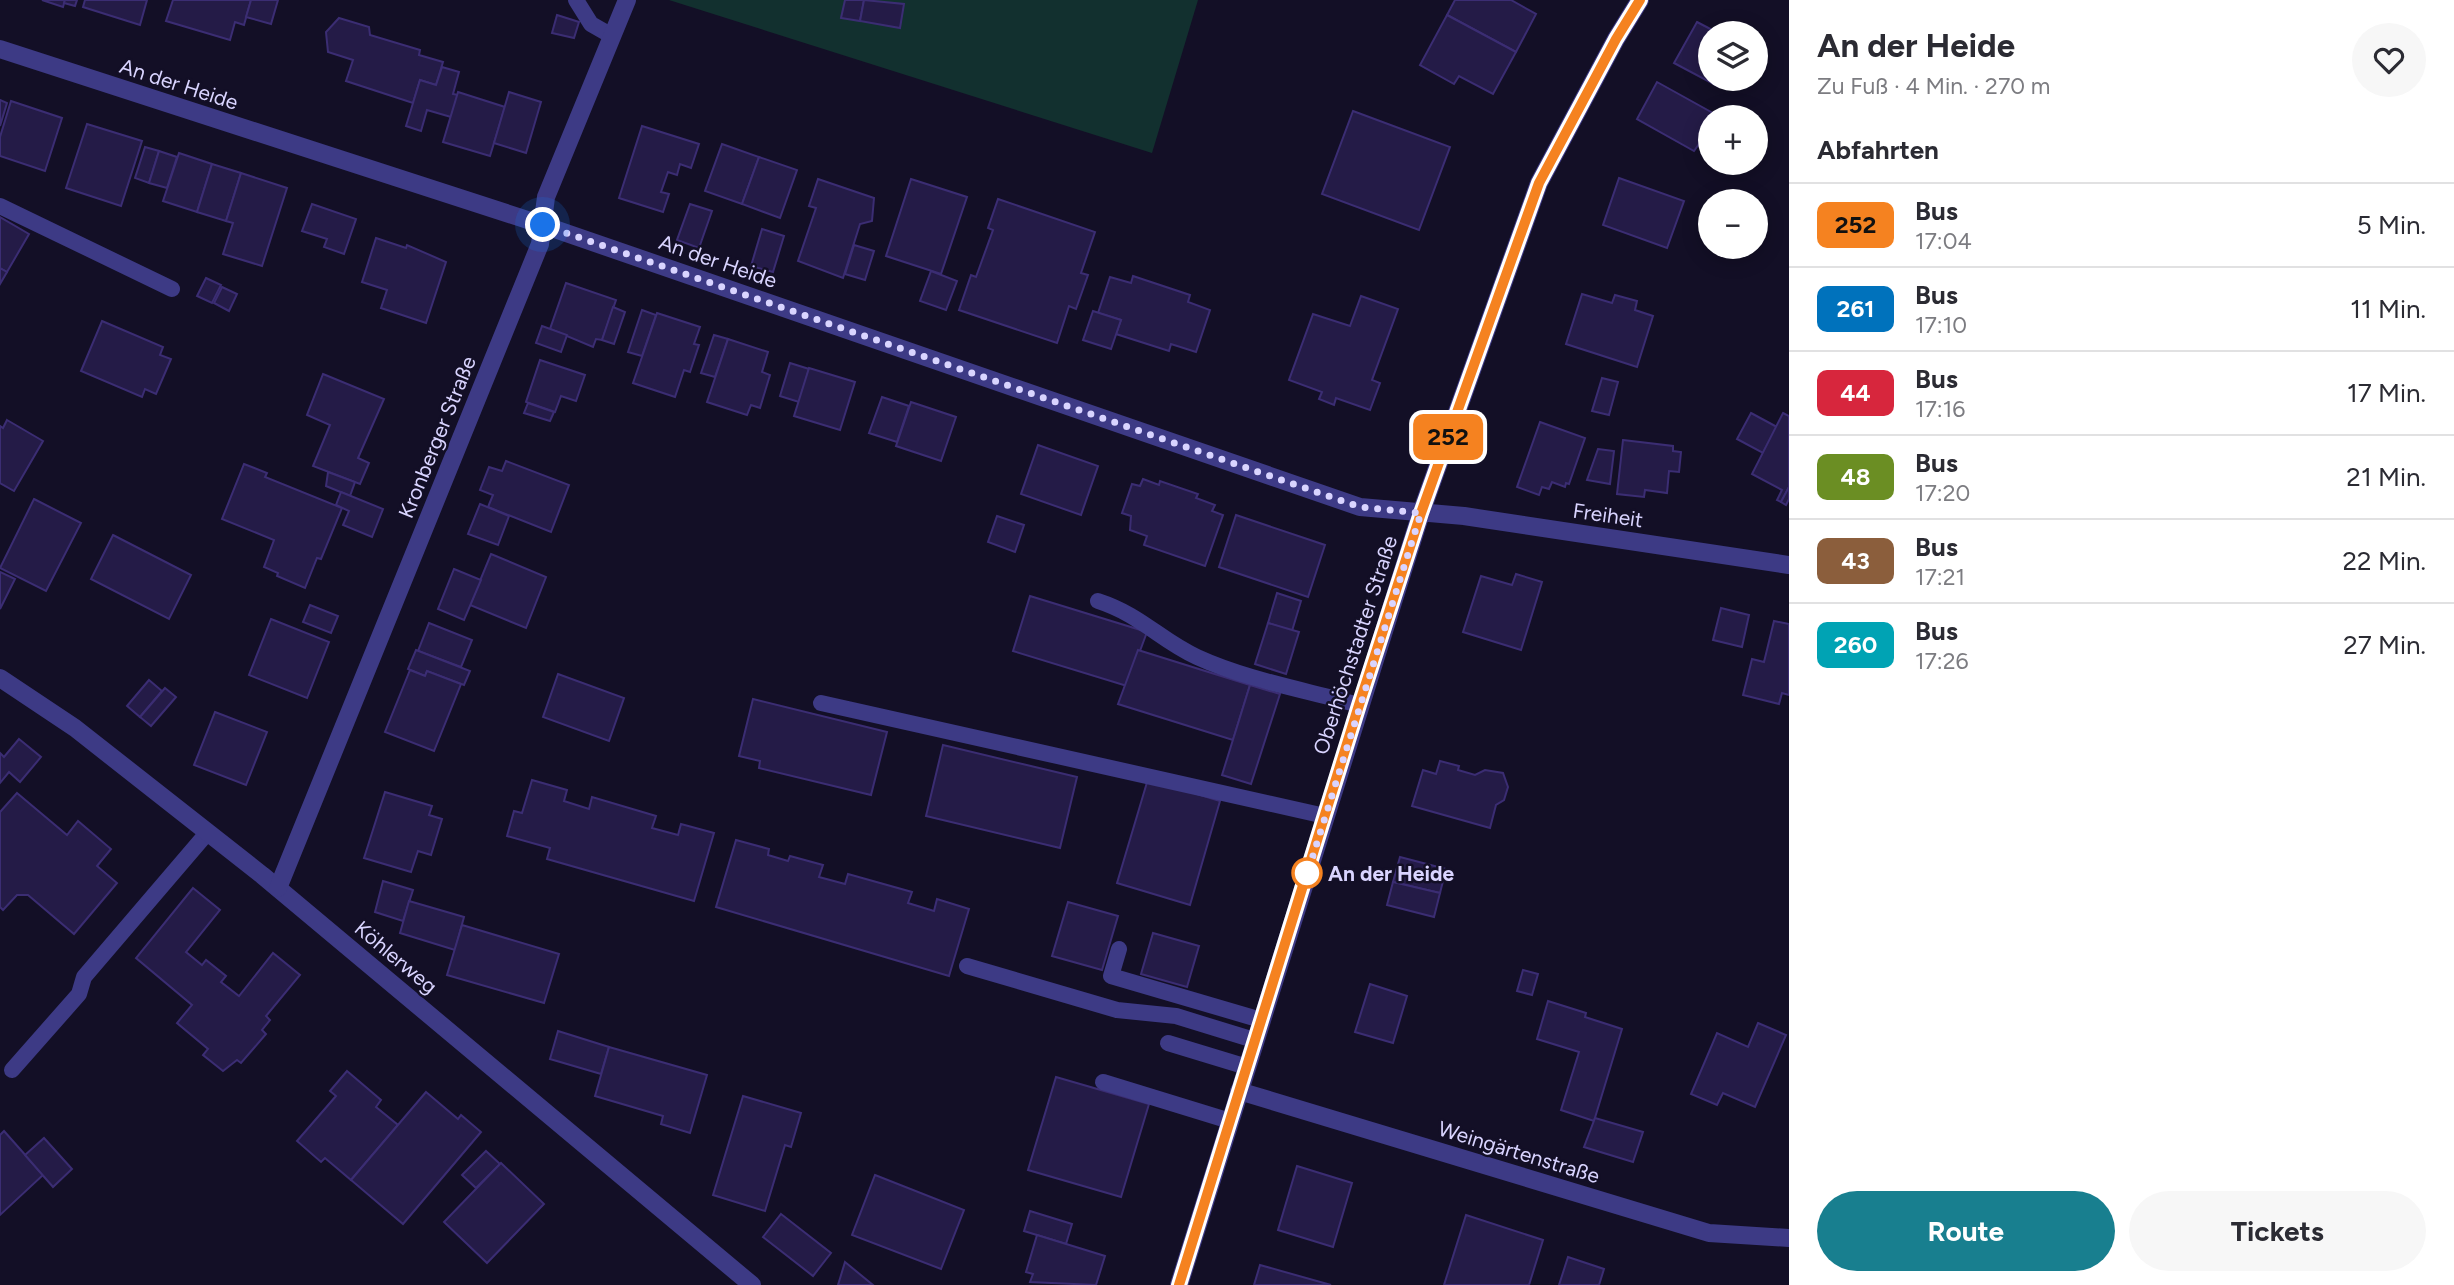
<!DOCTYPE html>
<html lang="de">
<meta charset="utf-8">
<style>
:root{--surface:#fff;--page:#f7f7f7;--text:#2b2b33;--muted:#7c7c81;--line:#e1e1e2;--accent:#187f8f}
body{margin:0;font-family:Figtree,sans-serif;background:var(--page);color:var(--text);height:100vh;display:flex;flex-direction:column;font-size:26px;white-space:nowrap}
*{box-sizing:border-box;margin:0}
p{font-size:23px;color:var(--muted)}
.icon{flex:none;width:38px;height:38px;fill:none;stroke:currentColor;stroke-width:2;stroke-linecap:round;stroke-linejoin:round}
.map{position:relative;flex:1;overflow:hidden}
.drawer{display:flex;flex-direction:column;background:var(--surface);width:665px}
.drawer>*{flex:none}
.badge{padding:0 14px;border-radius:10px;font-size:24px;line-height:46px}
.fabs{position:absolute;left:1698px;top:21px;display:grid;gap:14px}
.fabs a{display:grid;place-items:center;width:70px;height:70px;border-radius:50%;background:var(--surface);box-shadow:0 4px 18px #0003;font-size:35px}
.you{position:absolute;width:35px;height:35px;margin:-18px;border:5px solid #fff;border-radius:50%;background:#1a73e8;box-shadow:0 0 0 10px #1a73e833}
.map>.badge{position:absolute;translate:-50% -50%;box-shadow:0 0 0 4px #fff}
h2{padding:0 28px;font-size:26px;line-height:63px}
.round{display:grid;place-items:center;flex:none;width:74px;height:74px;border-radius:37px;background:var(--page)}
.headline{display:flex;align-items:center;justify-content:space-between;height:119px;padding:0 28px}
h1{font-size:33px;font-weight:700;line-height:52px}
.action{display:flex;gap:14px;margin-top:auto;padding:14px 28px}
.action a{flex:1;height:80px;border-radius:42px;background:var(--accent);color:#fff;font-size:28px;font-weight:700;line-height:80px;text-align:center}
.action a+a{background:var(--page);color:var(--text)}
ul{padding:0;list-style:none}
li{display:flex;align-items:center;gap:21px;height:84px;padding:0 28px;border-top:2px solid var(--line)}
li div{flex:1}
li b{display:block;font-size:26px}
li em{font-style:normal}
li .badge{min-width:77px;font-weight:700;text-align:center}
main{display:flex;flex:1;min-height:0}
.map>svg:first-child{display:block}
.green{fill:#12302f}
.building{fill:#241b47;stroke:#3b2d73;stroke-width:2}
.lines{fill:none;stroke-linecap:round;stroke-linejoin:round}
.service{stroke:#3d3a85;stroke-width:16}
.minor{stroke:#3d3a85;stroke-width:18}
.tertiary{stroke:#3d3a85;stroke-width:18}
.line-casing{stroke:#fff;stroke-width:16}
.line{stroke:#f58220;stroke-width:10}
.walk{stroke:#d9d4ff;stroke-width:7;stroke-dasharray:0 12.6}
.stop-dot{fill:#fff;stroke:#f58220;stroke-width:3.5}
.labels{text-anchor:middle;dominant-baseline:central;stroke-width:5;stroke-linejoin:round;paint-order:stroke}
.street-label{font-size:21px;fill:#d9d4ff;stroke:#130f26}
.stop-label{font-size:21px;font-weight:bold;fill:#d9d4ff;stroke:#130f26;text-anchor:start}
</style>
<main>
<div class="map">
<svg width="1789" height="1285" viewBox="0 0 1789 1285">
<rect width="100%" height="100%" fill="#130f26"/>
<polygon class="green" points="669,0 1198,0 1152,153"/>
<g class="building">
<polygon points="42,0 65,0 63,7"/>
<polygon points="65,0 77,0 75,6 64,3"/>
<polygon points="85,0 147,0 140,25 83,7"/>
<polygon points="173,0 251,0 244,25 235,22 230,40 166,21"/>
<polygon points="251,0 278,0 271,24 246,17"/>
<polygon points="845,0 864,0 860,21 841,18"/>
<polygon points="864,0 904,4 900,28 860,21"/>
<polygon points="1455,0 1511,0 1536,14 1516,52 1447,15"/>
<polygon points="557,15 579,22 574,38 552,33"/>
<polygon points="1447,15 1516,52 1493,94 1459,76 1454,84 1420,65"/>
<polygon points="339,18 369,27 370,35 420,50 419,55 443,62 436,85 420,80 413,103 346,81 353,60 328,52 326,32"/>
<polygon points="1697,22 1718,33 1710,33 1710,79 1723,79 1719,87 1674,63"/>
<polygon points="442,67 459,72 453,94 458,95 451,117 427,110 421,131 406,126 420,80 436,85"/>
<polygon points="1657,82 1720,117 1710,117 1709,149 1699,144 1694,151 1637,119"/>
<polygon points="458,92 505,107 490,156 443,142"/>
<polygon points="509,92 541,102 526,153 494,143"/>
<polygon points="0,100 7,103 0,126"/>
<polygon points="11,101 62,118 45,171 0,156 0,137"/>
<polygon points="1353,111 1450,147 1419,230 1322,194"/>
<polygon points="87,124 142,141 121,206 66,188"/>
<polygon points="642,126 699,144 691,168 680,164 677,175 668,172 661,192 669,194 663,212 619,198"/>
<polygon points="722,144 759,157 742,204 705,191"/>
<polygon points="145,147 159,151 149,183 135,178"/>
<polygon points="159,151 177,157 167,188 149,183"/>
<polygon points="179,153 212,164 197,212 163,201"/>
<polygon points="759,157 797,170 780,218 742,204"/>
<polygon points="212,164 241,173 226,221 197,212"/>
<polygon points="241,173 287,188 262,266 223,254 233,223 226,221"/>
<polygon points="1619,178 1684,201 1667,248 1603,225"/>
<polygon points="818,179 874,198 872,221 860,224 843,278 798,261 816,208 809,206"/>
<polygon points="911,179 967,197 941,274 886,256"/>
<polygon points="998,199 1095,232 1081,273 1088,275 1076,309 1069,306 1057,343 959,310 971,275 976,277 993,230 988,228"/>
<polygon points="312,204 356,219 344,254 324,247 327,239 302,231"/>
<polygon points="690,204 712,211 699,248 677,240"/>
<polygon points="0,217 29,234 7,272 0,268"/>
<polygon points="762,229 784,236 773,272 751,266"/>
<polygon points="376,238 406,248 407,245 446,262 426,323 381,308 387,290 362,282"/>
<polygon points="854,245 874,251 865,280 845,274"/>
<polygon points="0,268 7,272 0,284"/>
<polygon points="931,271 957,281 946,310 920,301"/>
<polygon points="1133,276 1190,295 1188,302 1210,310 1196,352 1171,344 1169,351 1116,334 1121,320 1098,313 1110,277 1131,283"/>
<polygon points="206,278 221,285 212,303 197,296"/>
<polygon points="566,283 616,300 602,340 596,339 593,347 550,329"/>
<polygon points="222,287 237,294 229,311 214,303"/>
<polygon points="1582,294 1612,303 1615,295 1637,301 1635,310 1653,316 1637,367 1566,344"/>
<polygon points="1361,296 1398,309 1372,380 1380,383 1370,410 1336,398 1334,405 1319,399 1322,392 1289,380 1313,314 1350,326"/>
<polygon points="613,307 625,312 614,344 602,340"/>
<polygon points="642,310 656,315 642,356 628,352"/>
<polygon points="1093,311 1121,320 1111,349 1083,340"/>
<polygon points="657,313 700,327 694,344 699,345 690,372 684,370 675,397 633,383"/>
<polygon points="102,321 163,347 160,355 171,359 156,394 145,389 142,397 81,371"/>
<polygon points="542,326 567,335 561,352 536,343"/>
<polygon points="714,335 728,339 715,377 701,373"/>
<polygon points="728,339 768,352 762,372 770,375 760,408 751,405 747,415 707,402"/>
<polygon points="540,360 585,375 576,401 561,396 555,412 526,402"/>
<polygon points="790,363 809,369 799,402 780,396"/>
<polygon points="809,368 855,382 840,430 794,416"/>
<polygon points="323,374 384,399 358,458 369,463 360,484 313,466 330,425 307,415"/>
<polygon points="1602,378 1618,382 1609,415 1592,411"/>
<polygon points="882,397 909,406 897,442 869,433"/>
<polygon points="911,402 956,417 941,461 896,446"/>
<polygon points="528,403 554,412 550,421 524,413"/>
<polygon points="1751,413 1777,427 1763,453 1737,439"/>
<polygon points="1783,413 1789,416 1789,487 1781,502 1777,500 1782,490 1752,474"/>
<polygon points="7,420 43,441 14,491 0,483 0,426 3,428"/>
<polygon points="1540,422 1585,438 1569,484 1566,483 1565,487 1552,482 1549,489 1542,487 1539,495 1517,487"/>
<polygon points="1623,440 1673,446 1673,451 1681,452 1679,472 1669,471 1667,493 1645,490 1644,497 1617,494"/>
<polygon points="1038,445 1098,466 1081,515 1021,494"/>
<polygon points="1598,449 1614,451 1610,484 1587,480"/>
<polygon points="506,461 569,485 551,532 488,507 493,495 480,490 489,467 502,471"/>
<polygon points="244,464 267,473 265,477 342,508 321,559 317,558 305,588 277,576 278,573 264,567 274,540 222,519"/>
<polygon points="328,472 355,482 350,496 326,486"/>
<polygon points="1143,479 1159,485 1160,481 1198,494 1196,498 1215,505 1212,511 1223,515 1205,566 1144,545 1147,536 1130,530 1131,516 1122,513 1132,484 1140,486"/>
<polygon points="1789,487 1789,499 1786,505 1781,502"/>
<polygon points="341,492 383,509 372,537 343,525 349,511 336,505"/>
<polygon points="34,499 81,523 46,591 0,568"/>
<polygon points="480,504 509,516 498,545 468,534"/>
<polygon points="1236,515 1325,545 1308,597 1219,567"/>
<polygon points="997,516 1024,525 1015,552 988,542"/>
<polygon points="113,535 191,575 169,619 91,579"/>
<polygon points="491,554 546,577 526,628 470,605"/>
<polygon points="454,569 481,580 464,620 438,609"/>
<polygon points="0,572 15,579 0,609"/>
<polygon points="1516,574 1542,582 1521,650 1463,632 1481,576 1512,585"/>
<polygon points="1277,593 1301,601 1292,631 1268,623"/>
<polygon points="1030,596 1147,632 1127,686 1013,651"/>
<polygon points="310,605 338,616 331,633 303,622"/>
<polygon points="1721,608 1749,615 1742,647 1713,640"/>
<polygon points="271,619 329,642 307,698 249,675"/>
<polygon points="1774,621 1789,624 1789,695 1782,693 1779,704 1743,695 1752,659 1764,662"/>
<polygon points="429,623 472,640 461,667 418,651"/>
<polygon points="1268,623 1299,632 1286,674 1255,664"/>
<polygon points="416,650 470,671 464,685 427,671 425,676 408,669"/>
<polygon points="1138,650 1250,685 1233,740 1118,704"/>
<polygon points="410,670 425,676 427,671 461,684 434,751 385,732"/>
<polygon points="558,674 624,698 609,741 543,717"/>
<polygon points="149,680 162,691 140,717 127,706"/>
<polygon points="1250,685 1280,694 1251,784 1222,775"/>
<polygon points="165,688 176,697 151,726 140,717"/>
<polygon points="753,699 887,732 871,795 759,768 760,761 739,756"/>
<polygon points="215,712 267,732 246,785 194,765"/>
<polygon points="19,739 41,757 20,782 9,772 0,783 0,753 4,757"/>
<polygon points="943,745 1077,777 1060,848 926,816"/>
<polygon points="1440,761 1459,766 1458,770 1475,775 1485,770 1503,773 1508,787 1504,800 1496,805 1490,828 1412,806 1423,770 1436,774"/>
<polygon points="1148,779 1220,801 1190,905 1117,883"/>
<polygon points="532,780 567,790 564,801 589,809 592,797 656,816 652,828 678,835 681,824 714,833 694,901 547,859 550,848 507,836 514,811 522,813"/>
<polygon points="385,792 432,806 429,815 442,819 431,855 418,851 411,872 364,858"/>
<polygon points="17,793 67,835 78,821 111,849 97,866 117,883 74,934 28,895 17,895 3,910 0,907 0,812"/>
<polygon points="736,840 769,849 768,855 788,861 790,856 823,865 819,877 845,884 848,874 912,892 908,903 934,911 937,899 969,909 949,976 716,907"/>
<polygon points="1400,857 1446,869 1440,893 1393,882"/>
<polygon points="383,881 413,890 403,921 375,912"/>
<polygon points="1393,882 1440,893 1434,917 1387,905"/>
<polygon points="193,888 220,910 186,952 202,965 206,960 226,976 221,982 239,996 273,953 300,975 266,1016 270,1020 262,1030 266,1034 241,1063 237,1060 223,1071 203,1055 208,1049 177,1023 192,1005 136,958"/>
<polygon points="409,901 464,917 455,950 400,933"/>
<polygon points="1068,902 1118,916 1102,970 1052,956"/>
<polygon points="462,925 559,954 544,1003 447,975"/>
<polygon points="1153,933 1199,946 1187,987 1141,974"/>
<polygon points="1523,970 1538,974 1532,995 1517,991"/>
<polygon points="1370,984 1407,996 1393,1043 1355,1032"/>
<polygon points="1548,1001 1586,1013 1585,1017 1622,1029 1594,1121 1561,1110 1579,1052 1537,1039"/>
<polygon points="1758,1023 1786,1035 1755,1107 1723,1093 1717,1105 1691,1094 1717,1033 1748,1047"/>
<polygon points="558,1031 609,1047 601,1074 550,1059"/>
<polygon points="609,1047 707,1075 690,1133 661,1124 663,1116 595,1096"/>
<polygon points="347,1071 381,1100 376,1107 398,1125 351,1180 325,1158 321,1162 297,1141 336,1096 330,1091"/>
<polygon points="1056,1077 1149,1104 1121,1197 1028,1170"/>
<polygon points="426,1092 458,1119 461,1115 481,1132 403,1224 351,1180"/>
<polygon points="743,1096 801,1113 791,1147 785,1145 765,1211 713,1195"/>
<polygon points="1595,1118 1643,1132 1633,1162 1584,1147"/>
<polygon points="4,1131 43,1175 0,1215 0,1135"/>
<polygon points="44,1138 72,1169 53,1187 25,1155"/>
<polygon points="486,1151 500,1164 476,1188 462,1175"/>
<polygon points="501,1163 544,1204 487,1263 444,1222"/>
<polygon points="1297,1166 1352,1183 1333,1247 1278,1230"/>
<polygon points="875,1175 964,1210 941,1269 852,1235"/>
<polygon points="1030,1211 1072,1224 1066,1244 1024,1231"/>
<polygon points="781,1214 831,1253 813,1276 763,1237"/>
<polygon points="1466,1215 1543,1240 1529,1285 1444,1285"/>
<polygon points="1037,1235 1105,1256 1096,1285 1030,1282 1033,1274 1026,1272"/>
<polygon points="1568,1257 1604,1269 1599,1285 1559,1285"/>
<polygon points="845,1262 873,1285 838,1285"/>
<polygon points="1260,1265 1331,1285 1254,1285"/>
</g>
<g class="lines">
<g class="service">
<polyline points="576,0 591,24 612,36"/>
<polyline points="0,206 172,289"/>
<path d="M1098,601C1141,615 1160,640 1197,657C1247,680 1306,690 1359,705"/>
<polyline points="821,703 1325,816"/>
<polyline points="1119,949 1111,976 1261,1020"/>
<polyline points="967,966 1117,1010 1176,1016 1254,1040"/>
<polyline points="1168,1043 1247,1067"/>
<polyline points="12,1070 79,994 84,977 208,832"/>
<polyline points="1103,1082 1230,1121"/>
</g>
<g class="minor">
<polyline points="0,49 543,225 1360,507 1464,516 1789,565"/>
<polyline points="0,678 75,728 262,875 752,1285"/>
<polyline points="278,888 540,244 546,197 627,0"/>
<polyline points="1239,1091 1709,1233 1789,1238"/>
</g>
<polyline class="tertiary" points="1179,1285 1421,513 1539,183 1616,39 1640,0"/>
</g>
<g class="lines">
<g class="line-casing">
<polyline id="line" points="1179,1285 1359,705 1421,513 1501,289 1539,183 1616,39 1640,0"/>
</g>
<use href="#line" class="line"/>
<polyline class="walk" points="543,225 1360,507 1421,513 1305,881 1307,873"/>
</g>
<circle class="stop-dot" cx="1307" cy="873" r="14"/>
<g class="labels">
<g class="street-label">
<text transform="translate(179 84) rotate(18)">An der Heide</text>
<text transform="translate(718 261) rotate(19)">An der Heide</text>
<text transform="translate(437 437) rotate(-68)">Kronberger Straße</text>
<text transform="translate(1608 515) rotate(8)">Freiheit</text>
<text transform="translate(1355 645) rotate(-72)">Oberhöchstadter Straße</text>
<text transform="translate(396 957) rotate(40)">Köhlerweg</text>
<text transform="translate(1519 1152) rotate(17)">Weingärtenstraße</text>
</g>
<g class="stop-label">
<text x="1328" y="873">An der Heide</text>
</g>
</g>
</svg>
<div class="fabs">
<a><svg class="icon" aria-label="layers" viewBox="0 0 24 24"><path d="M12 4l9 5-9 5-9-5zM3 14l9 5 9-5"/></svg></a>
<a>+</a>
<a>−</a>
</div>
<div class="you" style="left:543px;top:225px"></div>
<b class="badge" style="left:1448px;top:437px;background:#f58220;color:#111">252</b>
</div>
<section class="drawer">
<div class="headline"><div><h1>An der Heide</h1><p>Zu Fuß · 4 Min. · 270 m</p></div><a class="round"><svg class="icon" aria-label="heart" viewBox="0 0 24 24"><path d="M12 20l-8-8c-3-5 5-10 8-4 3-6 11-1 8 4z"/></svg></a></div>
<h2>Abfahrten</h2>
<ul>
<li><span class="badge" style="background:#f58220;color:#111">252</span><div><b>Bus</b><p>17:04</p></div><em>5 Min.</em></li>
<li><span class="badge" style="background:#0072bc;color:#fff">261</span><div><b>Bus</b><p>17:10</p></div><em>11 Min.</em></li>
<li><span class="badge" style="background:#d7263d;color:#fff">44</span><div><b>Bus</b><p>17:16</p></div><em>17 Min.</em></li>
<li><span class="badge" style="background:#6b8e23;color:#fff">48</span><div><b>Bus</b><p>17:20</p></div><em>21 Min.</em></li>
<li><span class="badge" style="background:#8b5e3c;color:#fff">43</span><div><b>Bus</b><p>17:21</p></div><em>22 Min.</em></li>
<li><span class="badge" style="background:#00a3b4;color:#fff">260</span><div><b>Bus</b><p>17:26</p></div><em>27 Min.</em></li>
</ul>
<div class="action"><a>Route</a><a>Tickets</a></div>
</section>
</main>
